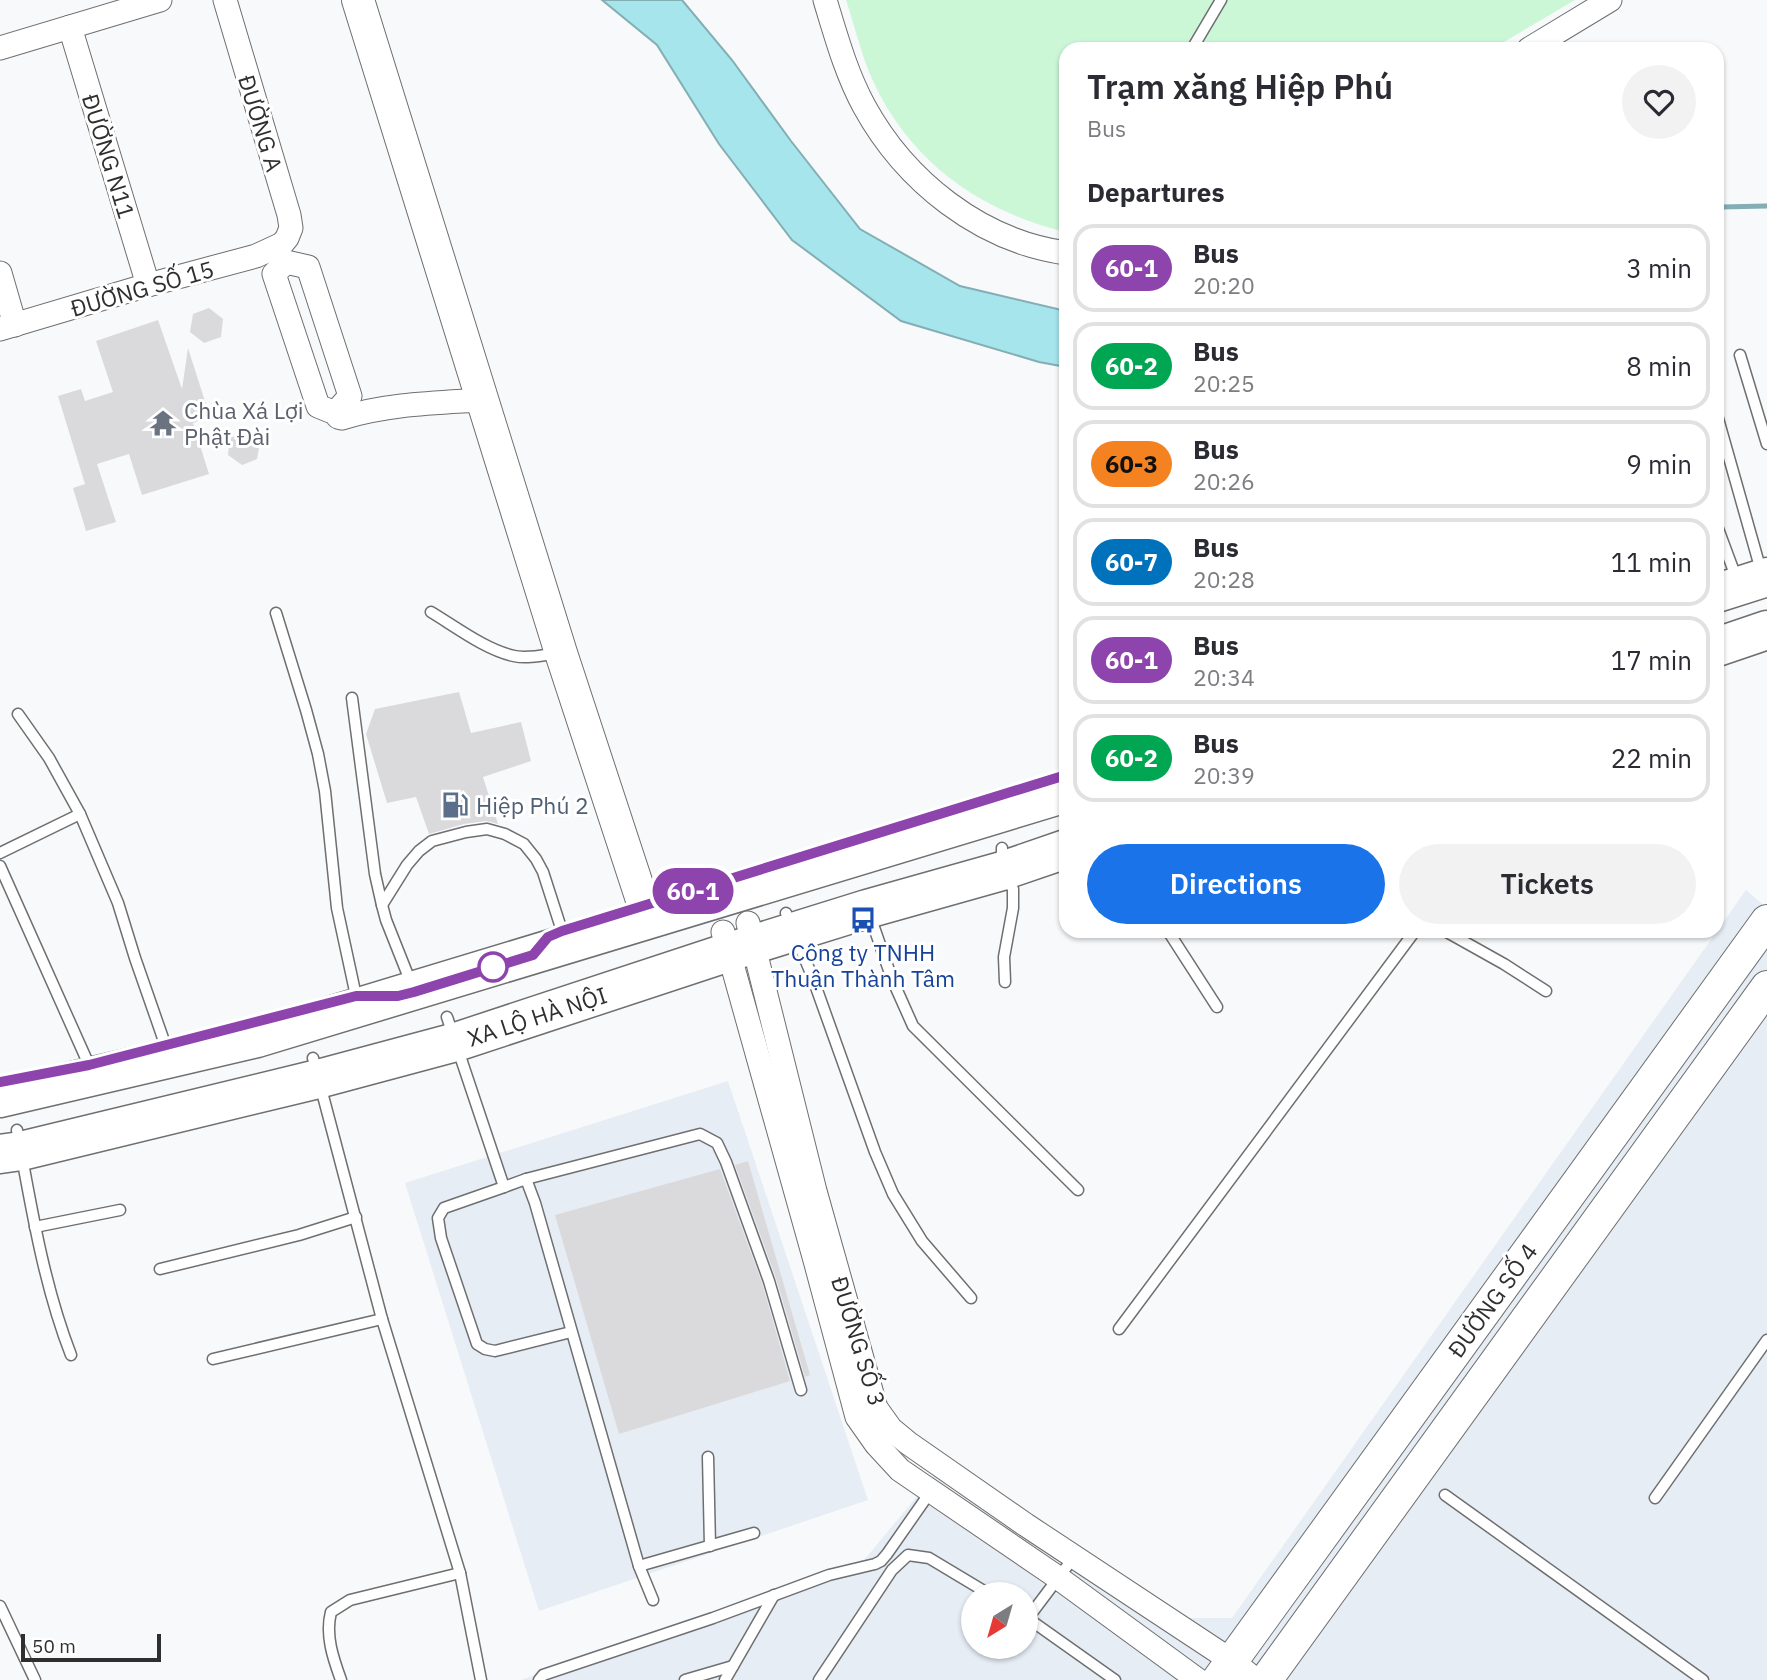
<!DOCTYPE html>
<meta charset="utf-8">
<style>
:root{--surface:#fff;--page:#f2f2f3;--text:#2b2b33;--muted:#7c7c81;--line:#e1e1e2;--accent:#1a73e8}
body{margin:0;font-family:"IBM Plex Sans",sans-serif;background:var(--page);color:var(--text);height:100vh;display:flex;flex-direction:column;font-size:26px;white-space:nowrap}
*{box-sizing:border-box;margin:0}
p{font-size:23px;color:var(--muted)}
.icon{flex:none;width:38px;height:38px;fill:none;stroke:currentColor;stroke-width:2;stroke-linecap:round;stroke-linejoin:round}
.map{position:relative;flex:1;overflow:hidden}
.side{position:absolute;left:1059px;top:42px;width:665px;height:896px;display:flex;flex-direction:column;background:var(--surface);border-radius:21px;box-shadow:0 2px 5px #0004}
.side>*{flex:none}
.badge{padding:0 14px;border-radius:23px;font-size:24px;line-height:46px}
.needle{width:46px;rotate:217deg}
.buttons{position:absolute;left:961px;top:1582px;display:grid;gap:14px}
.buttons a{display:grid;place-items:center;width:77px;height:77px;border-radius:50%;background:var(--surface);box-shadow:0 2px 5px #0004;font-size:35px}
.scale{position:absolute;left:21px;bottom:18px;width:140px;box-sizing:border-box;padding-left:7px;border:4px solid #2f2f30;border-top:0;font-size:19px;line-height:24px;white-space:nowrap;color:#2f2f30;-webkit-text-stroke:5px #fff;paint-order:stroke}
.map>.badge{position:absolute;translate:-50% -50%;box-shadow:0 0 0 4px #fff}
h2{padding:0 28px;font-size:26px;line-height:63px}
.round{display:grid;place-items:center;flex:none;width:74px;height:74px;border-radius:37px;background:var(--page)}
.summary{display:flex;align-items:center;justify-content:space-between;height:119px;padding:0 28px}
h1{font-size:33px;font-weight:600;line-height:52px}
.action{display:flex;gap:14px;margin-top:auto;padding:14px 28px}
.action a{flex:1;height:80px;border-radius:42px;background:var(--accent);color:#fff;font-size:28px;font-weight:600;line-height:80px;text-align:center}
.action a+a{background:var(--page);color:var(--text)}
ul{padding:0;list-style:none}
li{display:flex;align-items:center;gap:21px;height:88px;margin:0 14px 10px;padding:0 14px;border:4px solid var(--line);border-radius:21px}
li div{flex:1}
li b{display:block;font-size:26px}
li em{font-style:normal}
li .badge{min-width:77px;font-weight:700;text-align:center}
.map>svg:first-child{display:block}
.built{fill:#e7edf5;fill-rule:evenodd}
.green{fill:#cbf7d7}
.water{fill:#a6e5ec;stroke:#82aeb4;stroke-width:2}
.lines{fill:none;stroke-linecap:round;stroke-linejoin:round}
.stream{stroke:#82aeb4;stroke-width:5}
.building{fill:#dadadc}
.lane-casing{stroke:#6e6f70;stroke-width:13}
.street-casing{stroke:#6e6f70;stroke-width:25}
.secondary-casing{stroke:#6e6f70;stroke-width:34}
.highway-casing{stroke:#6e6f70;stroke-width:41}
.lane{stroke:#fff;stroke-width:10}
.street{stroke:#fff;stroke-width:23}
.secondary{stroke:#fff;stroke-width:32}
.highway{stroke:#fff;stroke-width:38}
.line-casing{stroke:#fff;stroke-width:16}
.line{stroke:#8e44ad;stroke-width:10}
.stop-dot{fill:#fff;stroke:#8e44ad;stroke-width:3.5}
.labels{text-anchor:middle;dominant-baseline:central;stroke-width:6;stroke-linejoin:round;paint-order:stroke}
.street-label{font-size:23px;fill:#2f2f30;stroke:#fff}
.worship-label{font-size:23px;fill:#5b616d;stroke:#fff;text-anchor:start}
.service-label{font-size:23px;fill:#4e5e75;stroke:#fff;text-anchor:start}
.transit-label{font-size:23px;fill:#164399;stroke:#fff}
</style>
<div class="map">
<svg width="1767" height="1680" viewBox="0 0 1767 1680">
<rect width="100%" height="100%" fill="#f8f9fa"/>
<g class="built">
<path d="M1746,890L1767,908V1680H521L865,1559L947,1460L1185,1618H1232ZM973,1594H1026V1647H973Z"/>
<polygon points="728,1081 868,1500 539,1611 405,1183"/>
</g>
<path class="green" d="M846,0H1575L1492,49H1066V232C977,211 905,158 869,72C860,49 854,24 846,0Z"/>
<polygon class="water" points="602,0 682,0 732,60 791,141 860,229 960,286 1066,311 1066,367 1039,362 901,321 792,240 719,144 657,45"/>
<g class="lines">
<polyline class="stream" points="1717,211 1721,207 1767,206"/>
</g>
<g class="building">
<polygon points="209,308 223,319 221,337 204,343 190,332 193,314"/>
<polygon points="158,320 182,389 188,348 210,417 193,423 209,474 142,495 129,454 97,464 116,522 86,531 73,488 85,484 58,396 81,389 85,401 113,392 96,341"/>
<polygon points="246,431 260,442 257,459 242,465 228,455 230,438"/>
<polygon points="459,692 471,733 521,722 531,761 483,777 498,824 486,821 464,824 429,834 416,797 387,803 366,734 375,709"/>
<polygon points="748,1161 810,1375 805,1377 776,1278 735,1165"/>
<polygon points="720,1169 762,1283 790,1381 619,1434 555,1215"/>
</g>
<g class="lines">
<g class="lane-casing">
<g id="lane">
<polyline points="1192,49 1221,0"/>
<polyline points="1740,355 1767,444"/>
<polyline points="1717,415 1758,560"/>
<polyline points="1717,526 1733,569"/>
<path d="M431,612C456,627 486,650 514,656C527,659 544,655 558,653"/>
<polyline points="276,613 306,710 318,754 325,791 337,908 356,996"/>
<polyline points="352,698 375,874 382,905"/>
<polyline points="18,714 49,758 80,814 118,903 135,958 165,1044"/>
<polyline points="1002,848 1002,871 1013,889 1013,908 1004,957 1005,982"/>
<polyline points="0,853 80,814"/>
<polyline points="0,866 89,1065"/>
<polyline points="786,913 812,976 875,1152 893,1194 922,1241 971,1298"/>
<polyline points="870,916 892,979 913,1026 1078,1190"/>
<polyline points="1168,931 1217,1007"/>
<polyline points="1445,931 1504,964 1546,991"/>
<polyline points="411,983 386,920 382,905 407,865 419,851 432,841 466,832 487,829 505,834 524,844 536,859 543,872 562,931"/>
<polyline points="447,1017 504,1187 526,1179 535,1203 639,1566 653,1600"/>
<polyline points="313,1058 382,1319 460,1573 481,1680"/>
<path d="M17,1130C31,1205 43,1283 71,1355"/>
<polyline points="526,1179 700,1134 717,1143 726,1162 769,1281 801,1390"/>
<polyline points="504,1187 444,1208 438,1218 441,1238 477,1344 485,1349 495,1351 571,1332"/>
<polyline points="35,1227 120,1210"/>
<polyline points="160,1269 299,1235 356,1217"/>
<polyline points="1119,1329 1415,931"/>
<polyline points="213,1359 382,1319"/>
<polyline points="708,1457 710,1546"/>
<polyline points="1445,1495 1703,1680"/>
<polyline points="1655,1498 1767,1340"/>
<polyline points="639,1566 754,1533"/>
<polyline points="0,1606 35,1680"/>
<polyline points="1026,1617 1115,1680"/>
<polyline points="1028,1618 1074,1557"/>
<path d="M341,1680C333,1658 325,1635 331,1612L350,1600L460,1573"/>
<polyline points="539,1680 543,1675 713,1618 829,1575 875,1564 881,1561 887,1554 931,1491"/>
<polyline points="685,1680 733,1666"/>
<polyline points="725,1680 774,1595"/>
<polyline points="819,1680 892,1570 908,1555 929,1558 989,1594"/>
</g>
</g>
<g class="street-casing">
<g id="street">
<path d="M825,0C836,36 846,73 864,106C905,181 980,241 1066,253"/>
<polyline points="70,27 148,285"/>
<polyline points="0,48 160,0"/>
<polyline points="1529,49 1610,0"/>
<path d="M286,262L274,274L318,406L335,413L338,417L342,418C387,404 434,403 481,400"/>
<polyline points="286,262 308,267 350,396 335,413"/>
<polyline points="0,273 15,325"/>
<polyline points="0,329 148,285 256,256 282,244 287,238 291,228 289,215 225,0"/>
<polyline points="748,923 815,1191 876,1408 891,1429 908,1443 1026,1525 1232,1661 1256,1680"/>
<polyline points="723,932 816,1264 857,1417 876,1444 900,1470 1057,1577 1198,1680"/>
</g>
</g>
<g class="secondary-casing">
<g id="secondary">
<polyline points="358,0 561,653 644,906"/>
<polyline points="1218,1680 1767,921"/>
<polyline points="1266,1680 1767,987"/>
</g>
</g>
<g class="highway-casing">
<g id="highway">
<polyline points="1717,593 1767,577"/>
<polyline points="1717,647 1767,630"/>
<polyline points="0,1098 257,1038 1066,793"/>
<polyline points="0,1154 21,1151 318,1079 456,1042 729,952 867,909 1002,871 1066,849"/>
</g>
</g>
<use href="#lane" class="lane"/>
<use href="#street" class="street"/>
<use href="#secondary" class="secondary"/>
<use href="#highway" class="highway"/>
</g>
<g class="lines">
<g class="line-casing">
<polyline id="line" points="0,1082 89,1065 356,996 398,996 414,992 533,955 548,937 562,931 1066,775"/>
</g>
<use href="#line" class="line"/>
</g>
<defs>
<g id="temple-bare" transform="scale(2.1)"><path d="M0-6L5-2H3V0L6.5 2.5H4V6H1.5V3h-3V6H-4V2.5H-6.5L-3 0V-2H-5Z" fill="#6b7280" stroke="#fff" stroke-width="2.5" paint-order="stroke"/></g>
<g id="fuel-bare" transform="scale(2.1)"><path d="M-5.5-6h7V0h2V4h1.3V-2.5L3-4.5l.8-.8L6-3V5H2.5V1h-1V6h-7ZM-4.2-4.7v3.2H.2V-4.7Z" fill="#5c6f8a" stroke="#fff" stroke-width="2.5" paint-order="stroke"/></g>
<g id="bus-bare" transform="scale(2.1)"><path d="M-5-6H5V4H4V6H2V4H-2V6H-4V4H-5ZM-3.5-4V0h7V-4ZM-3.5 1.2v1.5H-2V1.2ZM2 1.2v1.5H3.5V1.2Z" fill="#1a4fb4" stroke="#fff" stroke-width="2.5" paint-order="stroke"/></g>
</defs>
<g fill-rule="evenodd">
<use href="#temple-bare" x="163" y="423"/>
<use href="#fuel-bare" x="455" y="805"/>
<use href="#bus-bare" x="863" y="920"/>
</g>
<circle class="stop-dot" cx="493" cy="967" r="14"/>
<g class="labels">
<g class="street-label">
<text transform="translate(261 123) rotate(73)">ĐƯỜNG A</text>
<text transform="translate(109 156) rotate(73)">ĐƯỜNG N11</text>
<text transform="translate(142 288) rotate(-16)">ĐƯỜNG SỐ 15</text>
<text transform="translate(537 1016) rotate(-18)">XA LỘ HÀ NỘI</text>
<text transform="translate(1492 1300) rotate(-54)">ĐƯỜNG SỐ 4</text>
<text transform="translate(859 1341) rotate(73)">ĐƯỜNG SỐ 3</text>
</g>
<g class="worship-label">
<text x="184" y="410">Chùa Xá Lợi<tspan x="184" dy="26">Phật Đài</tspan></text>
</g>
<g class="service-label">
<text x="476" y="805">Hiệp Phú 2</text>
</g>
<g class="transit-label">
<text x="863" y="952">Công ty TNHH<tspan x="863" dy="26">Thuận Thành Tâm</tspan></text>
</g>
</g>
</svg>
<div class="buttons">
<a><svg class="needle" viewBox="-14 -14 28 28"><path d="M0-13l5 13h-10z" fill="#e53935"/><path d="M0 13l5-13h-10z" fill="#7c7c81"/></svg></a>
</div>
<div class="scale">50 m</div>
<b class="badge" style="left:693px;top:891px;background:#8e44ad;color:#fff">60-1</b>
<section class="side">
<div class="summary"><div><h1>Trạm xăng Hiệp Phú</h1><p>Bus</p></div><a class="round"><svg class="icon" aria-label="heart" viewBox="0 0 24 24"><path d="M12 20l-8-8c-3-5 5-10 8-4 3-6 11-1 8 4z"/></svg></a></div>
<h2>Departures</h2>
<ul>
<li><span class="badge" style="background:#8e44ad;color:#fff">60-1</span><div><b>Bus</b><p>20:20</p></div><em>3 min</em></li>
<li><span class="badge" style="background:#00a651;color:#fff">60-2</span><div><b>Bus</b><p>20:25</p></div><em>8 min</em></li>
<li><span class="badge" style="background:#f58220;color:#111">60-3</span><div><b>Bus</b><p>20:26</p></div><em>9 min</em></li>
<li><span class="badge" style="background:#0072bc;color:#fff">60-7</span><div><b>Bus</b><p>20:28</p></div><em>11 min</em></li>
<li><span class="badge" style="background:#8e44ad;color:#fff">60-1</span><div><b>Bus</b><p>20:34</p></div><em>17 min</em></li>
<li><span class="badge" style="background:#00a651;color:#fff">60-2</span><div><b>Bus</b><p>20:39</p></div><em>22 min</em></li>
</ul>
<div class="action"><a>Directions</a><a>Tickets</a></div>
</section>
</div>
